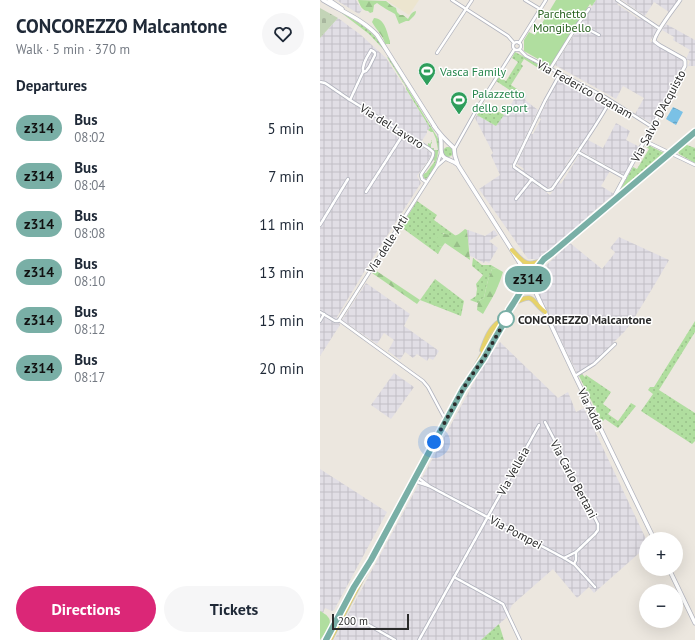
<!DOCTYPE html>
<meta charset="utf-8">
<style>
:root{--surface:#fff;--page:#f6f6f7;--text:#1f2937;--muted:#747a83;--accent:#db2777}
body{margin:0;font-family:"PT Sans",sans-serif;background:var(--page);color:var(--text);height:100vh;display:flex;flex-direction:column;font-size:15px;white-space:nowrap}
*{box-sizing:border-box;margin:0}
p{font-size:13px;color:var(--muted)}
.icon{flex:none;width:22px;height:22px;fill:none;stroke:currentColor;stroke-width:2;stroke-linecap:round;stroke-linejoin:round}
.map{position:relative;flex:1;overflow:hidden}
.details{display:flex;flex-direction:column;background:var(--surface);width:320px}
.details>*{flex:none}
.badge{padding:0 8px;border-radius:13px;font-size:14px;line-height:26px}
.tools{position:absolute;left:319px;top:532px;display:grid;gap:8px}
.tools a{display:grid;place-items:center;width:44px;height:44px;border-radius:50%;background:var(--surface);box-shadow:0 4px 16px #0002;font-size:20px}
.scale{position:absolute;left:12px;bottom:10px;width:77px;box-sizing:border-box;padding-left:4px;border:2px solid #2b2b2b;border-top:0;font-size:11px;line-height:14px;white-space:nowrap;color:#2b2b2b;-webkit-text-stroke:3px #fff;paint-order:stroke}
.you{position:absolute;width:20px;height:20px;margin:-10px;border:3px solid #fff;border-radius:50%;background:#1a73e8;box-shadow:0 0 0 6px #1a73e833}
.map>.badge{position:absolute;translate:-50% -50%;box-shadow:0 0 0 2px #fff}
h2{padding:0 16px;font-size:15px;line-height:36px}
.round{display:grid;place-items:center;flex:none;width:42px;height:42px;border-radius:21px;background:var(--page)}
.overview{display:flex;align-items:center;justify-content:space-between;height:68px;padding:0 16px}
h1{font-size:19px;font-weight:600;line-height:30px}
.action{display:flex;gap:8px;margin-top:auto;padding:8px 16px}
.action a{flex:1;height:46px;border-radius:24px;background:var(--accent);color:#fff;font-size:16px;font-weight:600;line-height:46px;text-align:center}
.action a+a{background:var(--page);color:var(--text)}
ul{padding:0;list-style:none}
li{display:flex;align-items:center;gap:12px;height:48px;padding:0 16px}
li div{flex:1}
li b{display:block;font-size:15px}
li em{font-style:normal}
li .badge{min-width:44px;font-weight:700;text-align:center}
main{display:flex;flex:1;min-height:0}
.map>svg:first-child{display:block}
.industrial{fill:url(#industrial-grid)}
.education{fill:#ece5cf}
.grass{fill:url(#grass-dots)}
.forest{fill:url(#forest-firs)}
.cemetery{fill:url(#cemetery-stones)}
.park{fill:#b0de9f}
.water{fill:url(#water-ripples)}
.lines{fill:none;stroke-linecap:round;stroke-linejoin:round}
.minor-casing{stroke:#b2b4be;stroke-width:4}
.tertiary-casing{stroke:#b2b4be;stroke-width:4.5}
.secondary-casing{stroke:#b2b4be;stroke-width:5}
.primary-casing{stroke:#c8c8c8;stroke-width:5.5}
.minor{stroke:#fff;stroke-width:2.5}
.tertiary{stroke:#fff;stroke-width:3}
.secondary{stroke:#fff;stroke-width:3.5}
.primary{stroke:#e6d269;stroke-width:4}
.line-casing{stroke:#fff;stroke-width:9}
.line{stroke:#79afa6;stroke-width:6}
.walk{stroke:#2b2b2b;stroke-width:4;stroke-dasharray:0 7.2}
.stop-dot{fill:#fff;stroke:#79afa6;stroke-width:2}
.labels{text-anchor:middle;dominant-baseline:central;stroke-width:3;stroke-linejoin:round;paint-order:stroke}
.park-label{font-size:12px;fill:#296320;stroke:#fff}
.leisure-label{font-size:12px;fill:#27864d;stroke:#fff;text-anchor:start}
.street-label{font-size:12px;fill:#2b2b2b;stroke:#fff}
.stop-label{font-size:12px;font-weight:bold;fill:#2b2b2b;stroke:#fff;text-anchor:start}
</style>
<main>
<section class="details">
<div class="overview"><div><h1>CONCOREZZO Malcantone</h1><p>Walk · 5 min · 370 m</p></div><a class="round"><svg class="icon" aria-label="heart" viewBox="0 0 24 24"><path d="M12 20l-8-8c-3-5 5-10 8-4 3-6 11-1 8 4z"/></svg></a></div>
<h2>Departures</h2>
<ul>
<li><span class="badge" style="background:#79afa6;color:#111">z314</span><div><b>Bus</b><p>08:02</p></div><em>5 min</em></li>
<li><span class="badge" style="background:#79afa6;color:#111">z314</span><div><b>Bus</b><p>08:04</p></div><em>7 min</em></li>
<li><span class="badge" style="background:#79afa6;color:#111">z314</span><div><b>Bus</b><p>08:08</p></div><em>11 min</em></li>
<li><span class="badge" style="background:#79afa6;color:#111">z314</span><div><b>Bus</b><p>08:10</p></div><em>13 min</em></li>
<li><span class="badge" style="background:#79afa6;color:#111">z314</span><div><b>Bus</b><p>08:12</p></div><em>15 min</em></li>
<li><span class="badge" style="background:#79afa6;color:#111">z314</span><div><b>Bus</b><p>08:17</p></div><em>20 min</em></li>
</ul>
<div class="action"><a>Directions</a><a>Tickets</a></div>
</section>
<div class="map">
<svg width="375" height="640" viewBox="0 0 375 640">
<defs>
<pattern id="industrial-grid" width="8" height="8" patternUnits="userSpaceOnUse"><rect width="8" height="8" fill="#e1dee5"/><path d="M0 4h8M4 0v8" fill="none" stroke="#c1bfc5"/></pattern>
<pattern id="grass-dots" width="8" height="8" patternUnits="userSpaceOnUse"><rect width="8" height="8" fill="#b0de9f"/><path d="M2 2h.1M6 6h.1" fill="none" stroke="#98bf89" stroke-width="1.8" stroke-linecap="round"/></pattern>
<pattern id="forest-firs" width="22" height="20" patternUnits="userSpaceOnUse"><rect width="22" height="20" fill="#b0de9f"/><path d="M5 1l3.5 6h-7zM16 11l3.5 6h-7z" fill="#98bf89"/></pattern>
<pattern id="cemetery-stones" width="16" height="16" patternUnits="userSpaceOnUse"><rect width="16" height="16" fill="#c3d4b7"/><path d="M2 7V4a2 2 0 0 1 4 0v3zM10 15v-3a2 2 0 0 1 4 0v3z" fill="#a8b69e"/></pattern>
<pattern id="water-ripples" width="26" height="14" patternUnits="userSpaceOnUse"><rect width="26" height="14" fill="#7ac1e6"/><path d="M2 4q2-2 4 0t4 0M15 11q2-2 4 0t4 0" fill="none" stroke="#649dbb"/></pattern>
</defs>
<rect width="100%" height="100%" fill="#ece7df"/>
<g class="industrial">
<polygon points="16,0 36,0 42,10 39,14"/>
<polygon points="276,0 294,0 298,3 297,4 319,19 321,18 337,30 330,41 362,60 364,65 332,123 315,114 324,98 303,86 296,99 235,65"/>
<polygon points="302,0 358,0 349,12 334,2 325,16"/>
<polygon points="18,18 41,35 66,58 110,128 108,130 107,130 107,133 99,145 110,152 111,156 97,176 101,183 99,186 44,272 17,317 20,325 0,356 0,38"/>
<polygon points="346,24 375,40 375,66 368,66 370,61 366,59 370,50 353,40 354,37 342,30"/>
<polygon points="239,78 242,78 285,100 286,104 276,124 259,149 257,148 245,166 246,167 231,187 227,188 202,171 204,169 197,164 211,134 213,134 221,119 219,118"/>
<polygon points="200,91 207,96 205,100 218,110 191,167 230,195 239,182 241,184 259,155 290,171 281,186 294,194 267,217 268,218 218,259 208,259 159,189 180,175 171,155 173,153 155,118 157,115 176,126"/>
<polygon points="296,123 310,131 306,140 320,147 304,175 261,151 268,140 283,148"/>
<polygon points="147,230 148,230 165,236 174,230 176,232 178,235 169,241 178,248 169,263 165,261 164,263 153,257 150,256"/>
<polygon points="299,237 349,260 335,284 313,320 305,331 274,362 257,373 216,289 219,276 218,273 250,243 282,269 294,254 295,252 290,248"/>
<polygon points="46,283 90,314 84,326 119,351 113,360 109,358 107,361 97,354 93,358 85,352 80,360 68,351 74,340 64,333 57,344 22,320"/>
<polygon points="180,342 238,398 248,392 256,412 264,408 326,539 326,547 274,593 269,587 257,598 233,569 192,605 186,618 161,640 14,640 165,362"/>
<polygon points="74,373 94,387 71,419 51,405"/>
<polygon points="0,469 67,512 14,610 12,611 5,608 3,613 0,611"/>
</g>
<polygon class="education" points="66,0 99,0 89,15"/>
<g class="grass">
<path d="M19,11C32,19 46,26 56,38C60,42 62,47 65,51L49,34Z"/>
<polygon points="195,52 225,68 223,71 204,59 201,64 203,66 191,85 200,91 197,95 176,81 179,77 186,81 198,62 192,58"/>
<path d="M67,57L69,58L119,140C120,145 119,148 118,152C117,163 114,170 106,179L104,178L103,175L105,173H106L115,161L113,160C119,148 107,151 108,143L110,144L112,141L111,140H112V143L111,144V148H114V150H118L116,139L113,132H111L108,130L110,128L86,89V87Z"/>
<polygon points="164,103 184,115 176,126 157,115"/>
<polygon points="368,142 367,145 375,148 375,163 359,154 358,151"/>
<polygon points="328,145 344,153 345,156 300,194 298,193 313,167 317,169 329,149 325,146"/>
<circle cx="128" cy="152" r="5"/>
<polygon points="97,201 117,215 114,220 136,236 129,236 123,233 119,246 122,247 118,254 81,227"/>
<path d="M153,258L162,265H171L176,268L172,269C168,278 166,288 164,298L160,300L158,303L150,300L156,296L157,289L156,284L163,275L152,266Z"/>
<polygon points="115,279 144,301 141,316 100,300"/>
<polygon points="375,321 375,332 339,390 375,413 375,441 372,444 321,411 333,394 328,390 330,387 334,387"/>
<polygon points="262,374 265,377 266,375 291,392 283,404 291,410 288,414 298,421 311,403 316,406 298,428 285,419 282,422 259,376"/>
<polygon points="179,624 184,640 161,640"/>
</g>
<g class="forest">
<path d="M38,0L66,1L72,6L76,8L77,12L80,15H83L88,19C90,16 91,12 96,11C96,16 91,18 89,21H86L79,24L75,14C71,12 61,6 57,3L54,5L53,12L50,13L48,11C42,11 40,5 38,0Z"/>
<path d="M54,18C65,18 67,33 70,41V44H65C63,35 56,30 52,22Z"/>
<path d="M145,229L147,230L150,260L125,243L122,247L119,246L115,242L119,234C132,232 131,242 145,229Z"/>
<path d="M176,268L183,272L180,281L175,293L163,314L157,310C158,303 157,301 164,298C166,288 168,278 172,269Z"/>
<polygon points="55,270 100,300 97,304 52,273"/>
</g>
<polygon class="cemetery" points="0,8 18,18 0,38"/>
<g class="park">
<polygon points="236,0 276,0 272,6 270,4 257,23 230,66 204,51 204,40 209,32 215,35"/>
<path d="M0,611C3,613 6,614 8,617C14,623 4,635 0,640Z"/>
</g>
<polygon class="water" points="353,107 363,112 356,125 346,119"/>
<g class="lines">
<g class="minor-casing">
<g id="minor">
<polyline points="132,0 188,36 194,43"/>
<polyline points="205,0 220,9"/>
<polyline points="297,0 340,29"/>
<polyline points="258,24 279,35"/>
<circle cx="197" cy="46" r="4"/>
<polyline points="199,43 226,0"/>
<polyline points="200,50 206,56 285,97 332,127"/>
<polyline points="117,53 152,0"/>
<polyline points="230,69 258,24 269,9"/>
<path d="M240,74L225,101L194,165V167L227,190H229L232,189C252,160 273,132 290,101"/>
<path d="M0,82L5,83L30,100L105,146C107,147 111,150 113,152C115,158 103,170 101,175L102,179L106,182"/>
<path d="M30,100L43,72L46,71L49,67L55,55V53L53,51L51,50L50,52C46,58 42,65 43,72"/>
<polyline points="325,141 375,165"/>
<polyline points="134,150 158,107 194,50"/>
<polyline points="258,152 305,178"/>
<polyline points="117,166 125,159"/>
<polyline points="46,192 84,133"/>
<polyline points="196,199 212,179"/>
<polyline points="0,225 28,179"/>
<polyline points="0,312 15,321 18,321 19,320 117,166 121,153"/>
<polyline points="19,320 103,381 108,387 124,417"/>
<polyline points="0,321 4,314"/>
<polyline points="255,376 274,364 295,344"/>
<polyline points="225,422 278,524 278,530 275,534 256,552 244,558"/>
<polyline points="94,481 109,486 96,476"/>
<polyline points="109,486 244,558 254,564 275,587"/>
<polyline points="254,564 256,560 256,552"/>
<polyline points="134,577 183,604 200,640"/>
<polyline points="40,620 75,640"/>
<polyline points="99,640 219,425"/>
</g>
</g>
<g class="tertiary-casing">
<path id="tertiary" d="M294,201L295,195L365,66V61L364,59L339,45L334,41C336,31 354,9 360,0"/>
</g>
<g class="secondary-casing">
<g id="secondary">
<path d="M3,0C21,11 42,19 57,35L115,127"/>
<polyline points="9,0 22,9"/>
<path d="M114,126C121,136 125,140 134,148L135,156L138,165L188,244L209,278L255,376L334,539"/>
<path d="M120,136C123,144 118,154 125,158C129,160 133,161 137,164"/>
<polyline points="349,569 375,623"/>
</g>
</g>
<g class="primary-casing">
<g id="primary">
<path d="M192,250C203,261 205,268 222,260"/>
<path d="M194,303C216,292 210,301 225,312"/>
<path d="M162,350C166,338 170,328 180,321"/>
<polyline points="158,367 176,337 187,315"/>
<polyline points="6,640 38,581 55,553 161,357 182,319 189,310 209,278 224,259 231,253 375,132"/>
<polyline points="10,640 45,573"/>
</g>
</g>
<use href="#minor" class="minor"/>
<use href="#tertiary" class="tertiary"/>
<use href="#secondary" class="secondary"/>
<use href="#primary" class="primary"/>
</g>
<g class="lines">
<g class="line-casing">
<polyline id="line" points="6,640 34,587 51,560 143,389 164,358 174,340 185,321 189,310 193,304 209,278 224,259 232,253 375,132"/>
</g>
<use href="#line" class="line"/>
<polyline class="walk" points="114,442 147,382 164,358 186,319"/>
</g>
<defs>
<g id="stadium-pin" transform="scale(0.9)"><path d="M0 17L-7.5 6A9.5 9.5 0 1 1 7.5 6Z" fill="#2e9e5b" stroke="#fff"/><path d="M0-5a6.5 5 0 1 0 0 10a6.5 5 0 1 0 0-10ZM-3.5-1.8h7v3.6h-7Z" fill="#fff"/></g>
</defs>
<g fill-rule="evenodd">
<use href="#stadium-pin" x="107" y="71"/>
<use href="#stadium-pin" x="139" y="100"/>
</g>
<circle class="stop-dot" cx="186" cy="319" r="8"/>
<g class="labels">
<g class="park-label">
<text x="242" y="13">Parchetto<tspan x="242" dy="14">Mongibello</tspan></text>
</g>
<g class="leisure-label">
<text x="120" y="71">Vasca Family</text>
<text x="152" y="93">Palazzetto<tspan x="152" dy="14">dello sport</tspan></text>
</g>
<g class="street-label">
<text transform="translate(265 89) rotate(29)">Via Federico Ozanam</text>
<text transform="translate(338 116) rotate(-62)">Via Salvo D'Acquisto</text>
<text transform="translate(72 126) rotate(32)">Via del Lavoro</text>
<text transform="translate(67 244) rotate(-58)">Via delle Arti</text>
<text transform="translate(271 409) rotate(64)">Via Adda</text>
<text transform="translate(193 471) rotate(-61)">Via Velleia</text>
<text transform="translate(254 479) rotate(62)">Via Carlo Bertani</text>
<text transform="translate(196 532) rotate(28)">Via Pompei</text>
</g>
<g class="stop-label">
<text x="198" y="319">CONCOREZZO Malcantone</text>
</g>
</g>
</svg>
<div class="tools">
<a>+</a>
<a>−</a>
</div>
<div class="scale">200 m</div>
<div class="you" style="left:114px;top:442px"></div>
<b class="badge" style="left:208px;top:279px;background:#79afa6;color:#111">z314</b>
</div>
</main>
